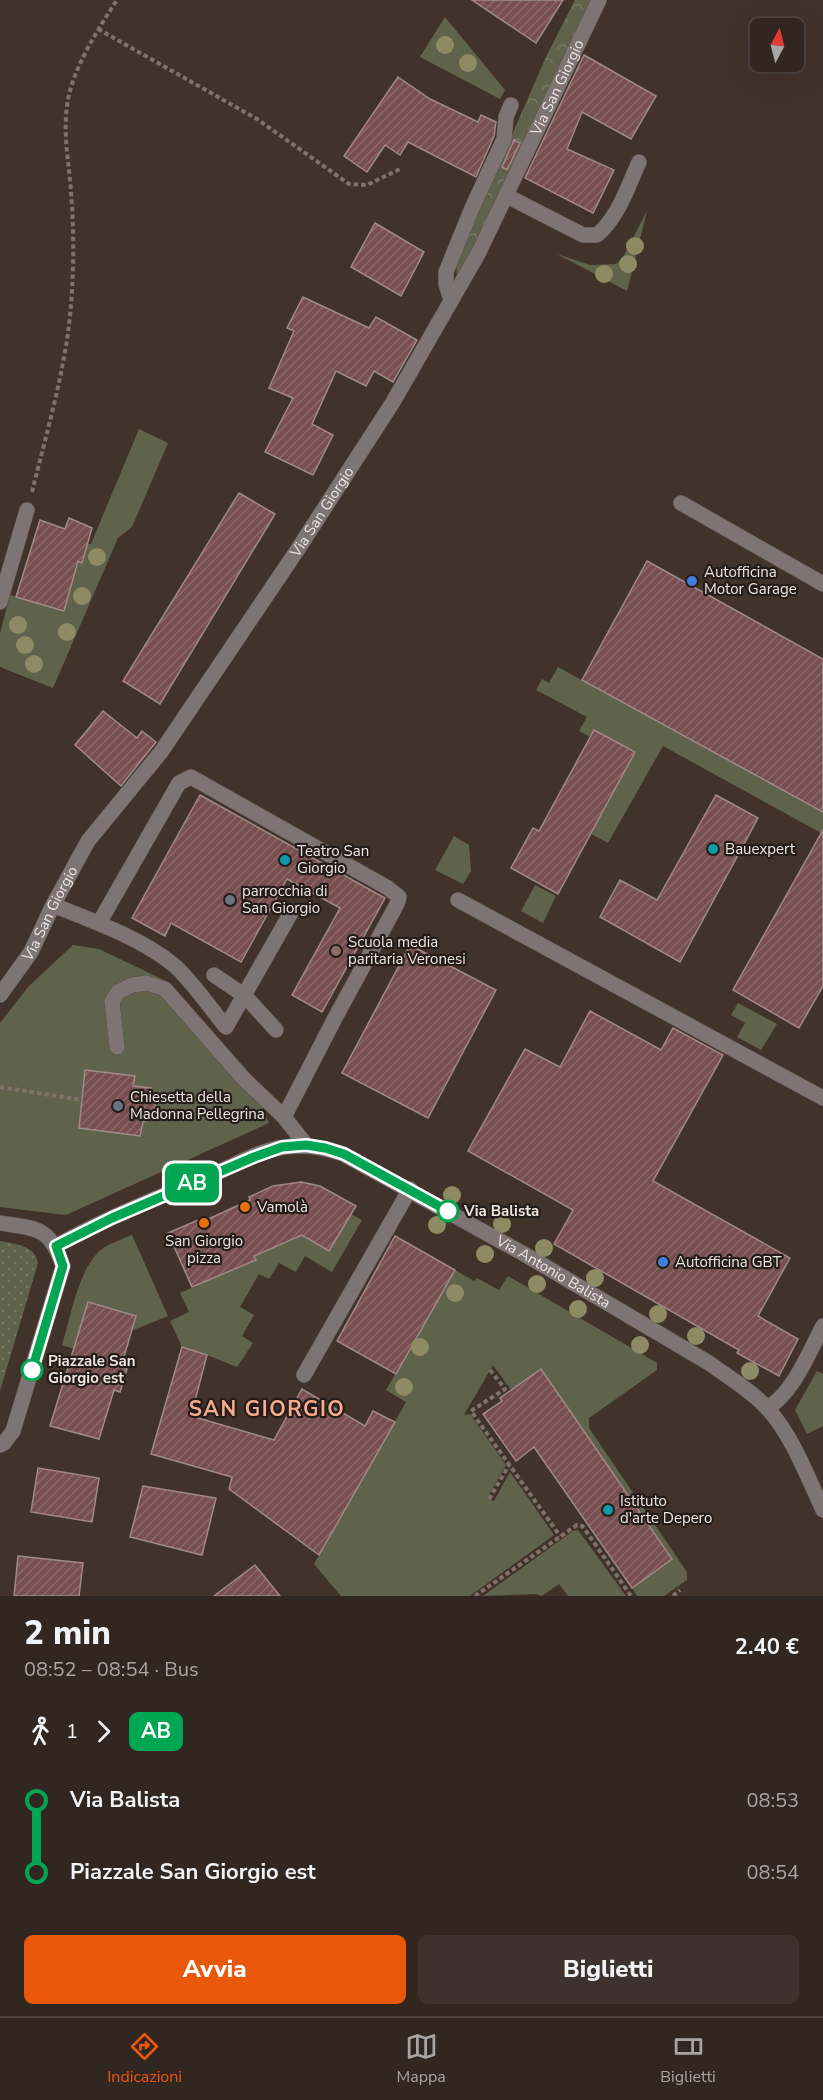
<!DOCTYPE html>
<html lang="it">
<meta charset="utf-8">
<style>
:root{--surface:#322620;--page:#3d322d;--text:#f1f3f6;--muted:#a8a5a5;--line:#4d433e;--accent:#ea580c}
body{margin:0;font-family:"Nunito Sans",sans-serif;background:var(--page);color:var(--text);height:100vh;display:flex;flex-direction:column;font-size:22px;white-space:nowrap}
*{box-sizing:border-box;margin:0}
p{font-size:20px;color:var(--muted)}
.icon{flex:none;width:33px;height:33px;fill:none;stroke:currentColor;stroke-width:2;stroke-linecap:round;stroke-linejoin:round}
.map{position:relative;height:1596px;overflow:hidden}
.sheet{display:flex;flex-direction:column;background:var(--surface);flex:1}
.sheet>*{flex:none}
.badge{padding:0 12px;border-radius:9px;font-size:21px;line-height:39px}
.needle{width:39px;rotate:7deg}
.fabs{position:absolute;left:750px;top:18px;display:grid;gap:12px}
.fabs a{display:grid;place-items:center;width:54px;height:54px;border-radius:9px;background:var(--surface);box-shadow:0 6px 24px #0002,0 0 0 2px var(--line);font-size:30px}
.map>.badge{position:absolute;translate:-50% -50%;box-shadow:0 0 0 3px #fff}
.legs{display:flex;align-items:center;gap:9px;height:66px;padding:0 24px;font-size:20px}
.legs p{margin-inline-start:auto}
.summary{display:flex;align-items:center;justify-content:space-between;height:102px;padding:0 24px}
h1{font-size:33px;font-weight:800;line-height:45px}
.button{display:flex;gap:12px;margin-top:auto;padding:12px 24px}
.button a{flex:1;height:69px;border-radius:9px;background:var(--accent);color:#fff;font-size:24px;font-weight:800;line-height:69px;text-align:center}
.button a+a{background:var(--page);color:var(--text)}
ul{padding:0 24px;list-style:none}
li{display:flex;align-items:center;gap:21px;height:72px;font-size:22px}
li i{display:grid;place-items:center;width:9px;height:100%;margin:0 8px;background:currentColor}
li i::after{content:'';width:15px;height:15px;margin:-8px;border:4px solid;border-radius:50%;background:var(--surface)}
li p{margin-inline-start:auto}
li:first-child i{background:linear-gradient(#0000 50%,currentColor 0)}
li:last-child i{background:linear-gradient(currentColor 50%,#0000 0)}
.tab-bar{display:flex;justify-content:space-around;align-items:center;height:84px;border-top:2px solid var(--line);background:var(--surface);font-size:16px;color:var(--muted)}
.tab-bar a{display:grid;justify-items:center;gap:3px}
.tab-bar .selected{color:var(--accent)}
.map>svg:first-child{display:block}
.grass{fill:#60634b}
.forest{fill:url(#forest-crowns)}
.park{fill:url(#park-dots)}
.building{fill:url(#building-hatch);stroke:#9f8989;stroke-width:1.5}
.lines{fill:none;stroke-linecap:round;stroke-linejoin:round}
.minor-casing{stroke:#5e5047;stroke-width:16}
.path{stroke:#7f726a;stroke-width:4;stroke-dasharray:4.5 3;stroke-linecap:butt}
.minor{stroke:#7e7473;stroke-width:15}
.tree{fill:#8e8b64}
.line-1-casing{stroke:#fff;stroke-width:14}
.line-1{stroke:#00a651;stroke-width:9}
.shop-dot{fill:#3f7fe0;stroke:#231c18;stroke-width:2}
.culture-dot{fill:#0f9aa8;stroke:#231c18;stroke-width:2}
.worship-dot{fill:#6b7280;stroke:#231c18;stroke-width:2}
.education-dot{fill:#8d6e63;stroke:#231c18;stroke-width:2}
.food-dot{fill:#e8710a;stroke:#231c18;stroke-width:2}
.stop-1-dot{fill:#fff;stroke:#00a651;stroke-width:3}
.labels{text-anchor:middle;dominant-baseline:central;stroke-width:4.5;stroke-linejoin:round;paint-order:stroke}
.street-label{font-size:15px;fill:#f0e6e0;stroke:#231c18}
.poi-label{font-size:15px;fill:#f0e6e0;stroke:#231c18;text-anchor:start}
.stop-label{font-size:15px;font-weight:bold;fill:#f0e6e0;stroke:#231c18;text-anchor:start}
.district-label{font-size:21px;font-weight:bold;letter-spacing:1.5px;fill:#f9ab8f;stroke:#231c18}
</style>
<div class="map">
<svg width="823" height="1596" viewBox="0 0 823 1596">
<defs>
<pattern id="forest-crowns" width="20" height="18" patternUnits="userSpaceOnUse" patternTransform="scale(1.5)"><rect width="20" height="18" fill="#60634b"/><path d="M2 6a3 3 0 1 1 6 0M12 15a3 3 0 1 1 6 0" fill="none" stroke="#777965"/></pattern>
<pattern id="park-dots" width="8" height="8" patternUnits="userSpaceOnUse" patternTransform="scale(1.5)"><rect width="8" height="8" fill="#60634b"/><path d="M2 2h.1M6 6h.1" fill="none" stroke="#777965" stroke-width="1.8" stroke-linecap="round"/></pattern>
<pattern id="building-hatch" width="6" height="6" patternUnits="userSpaceOnUse" patternTransform="scale(1.5)"><rect width="6" height="6" fill="#784f4f"/><path d="M-1 1l2-2M0 6l6-6M5 7l2-2" fill="none" stroke="#8c6868"/></pattern>
</defs>
<rect width="100%" height="100%" fill="#42332a"/>
<g class="grass">
<polygon points="445,17 505,90 500,99 420,57"/>
<polygon points="647,211 627,291 557,254 590,265 616,264 622,259"/>
<polygon points="139,429 168,443 132,527 118,538 53,688 0,667 0,633 10,595 64,611 78,561 82,562 88,544 91,544"/>
<polygon points="558,667 823,812 823,834 663,746 608,843 591,834 635,752 595,730 590,737 579,731 587,717 536,690 542,679 549,683"/>
<polygon points="454,836 469,845 471,871 463,884 435,870"/>
<polygon points="535,885 556,896 543,923 521,911"/>
<polygon points="73,945 99,949 166,981 236,1060 263,1098 263,1109 269,1123 66,1215 0,1207 0,1023 29,986"/>
<polygon points="738,1003 777,1024 761,1050 737,1037 745,1023 731,1015"/>
<polygon points="351,1214 362,1220 332,1272 305,1256 296,1272 279,1263 269,1279 259,1274 240,1307 254,1315 242,1336 253,1343 237,1367 207,1355 182,1347 170,1321 189,1312 180,1293 255,1260 254,1256 302,1235 329,1251"/>
<path d="M132,1235L168,1316L131,1331L135,1315L88,1303L74,1349L62,1345C71,1317 79,1263 105,1247C113,1242 123,1239 132,1235Z"/>
<polygon points="455,1270 474,1281 477,1278 499,1290 508,1276 657,1363 657,1370 592,1416 589,1418 589,1428 687,1572 687,1580 664,1596 637,1596 632,1588 672,1558 541,1369 511,1390 493,1365 464,1415 470,1414 506,1465 487,1498 494,1501 510,1472 554,1535 470,1596 341,1596 314,1564 406,1402 386,1390"/>
<polygon points="817,1371 823,1374 823,1426 807,1434 795,1410"/>
<polygon points="578,1530 626,1596 568,1596 559,1584 542,1596 536,1594 483,1596 573,1531"/>
</g>
<polygon class="forest" points="575,0 591,0 481,234 457,277 456,263 546,57"/>
<path class="park" d="M0,1241C15,1244 35,1245 38,1263L0,1391Z"/>
<g class="building">
<polygon points="472,0 563,0 536,43"/>
<polygon points="584,55 656,96 631,139 582,112 567,149 614,170 593,213 525,178"/>
<polygon points="398,77 430,99 478,122 481,115 496,122 494,136 476,177 408,142 400,155 385,145 367,172 344,156"/>
<polygon points="514,140 520,143 507,170 502,167"/>
<polygon points="375,223 424,252 401,296 351,267"/>
<polygon points="303,297 369,328 376,317 417,340 393,382 374,371 366,386 336,371 312,424 333,435 313,475 265,452 293,398 269,388 294,331 287,328"/>
<polygon points="239,493 275,514 160,704 123,681"/>
<polygon points="69,518 92,528 82,563 78,561 64,611 16,597 40,520 65,529"/>
<polygon points="647,561 823,659 823,812 582,680"/>
<polygon points="103,711 137,738 142,731 156,742 121,786 75,745"/>
<polygon points="594,730 635,752 558,894 511,868 533,828 539,831"/>
<polygon points="200,795 385,898 322,1012 292,995 340,908 287,879 241,962 171,923 165,936 132,918"/>
<polygon points="716,795 758,818 680,962 600,917 620,880 657,900"/>
<polygon points="823,830 823,986 799,1028 733,990"/>
<polygon points="410,945 496,990 428,1118 342,1073"/>
<polygon points="590,1011 661,1050 673,1028 723,1055 653,1181 790,1258 758,1316 798,1339 779,1376 737,1353 739,1350 554,1244 573,1210 468,1151 525,1049 560,1067"/>
<polygon points="85,1070 135,1076 133,1086 151,1088 150,1097 155,1102 155,1110 153,1118 143,1122 140,1136 79,1128"/>
<polygon points="301,1182 320,1186 356,1206 329,1251 302,1235 254,1256 256,1260 192,1287 168,1233 203,1218 204,1221 250,1200 249,1197 273,1186"/>
<polygon points="395,1236 455,1270 396,1374 337,1341"/>
<polygon points="88,1302 136,1316 121,1367 127,1369 120,1392 114,1390 99,1439 50,1426"/>
<polygon points="182,1347 207,1355 191,1416 274,1440 302,1389 365,1426 373,1411 395,1422 319,1555 229,1489 232,1477 151,1454"/>
<polygon points="541,1369 672,1559 632,1588 534,1447 516,1461 483,1414 502,1401 500,1398"/>
<polygon points="38,1468 99,1478 92,1522 31,1512"/>
<polygon points="143,1486 216,1498 202,1555 130,1537"/>
<polygon points="18,1556 83,1563 79,1596 14,1596"/>
<polygon points="255,1565 280,1596 214,1596"/>
</g>
<g class="lines">
<g class="minor-casing">
<g id="minor">
<path d="M507,196L583,235H597C618,218 628,186 639,162"/>
<polyline points="451,300 446,284 446,272 472,208 504,139 506,117 511,105"/>
<polyline points="681,503 823,584"/>
<polyline points="0,602 27,510"/>
<polyline points="458,900 823,1098"/>
<path d="M53,905C91,920 143,939 175,966C191,980 211,1009 226,1027L292,911"/>
<polyline points="99,923 179,783 191,777 388,888 399,897 397,904 335,1018 284,1117"/>
<polyline points="214,975 245,996 276,1030"/>
<path id="s1" d="M0,995L31,952L53,905L88,841L161,752L298,549L393,402L478,254L599,0"/>
<polyline points="117,1047 112,1001 118,992 132,985 147,983 165,989 244,1079 284,1117 306,1145"/>
<path d="M0,1223C38,1229 50,1227 63,1266L13,1431L4,1443L0,1445"/>
<path id="s2" d="M56,1246C106,1218 159,1197 212,1175C235,1165 260,1150 285,1147C306,1144 324,1147 343,1154L524,1254L709,1363C728,1377 752,1391 768,1409C793,1437 807,1476 823,1510"/>
<polyline points="304,1375 410,1189"/>
<path d="M767,1408C793,1394 809,1352 823,1326"/>
</g>
</g>
<g class="path">
<polyline points="98,29 257,119 349,184 367,185 402,168"/>
<path d="M32,492C47,431 66,368 71,305C74,267 74,230 71,192C69,163 63,135 67,106C71,71 98,29 117,0"/>
<polyline points="0,1087 82,1100"/>
<polyline points="490,1370 505,1389 471,1411 560,1536"/>
<polyline points="489,1499 509,1465"/>
<polyline points="475,1596 577,1525 582,1526 586,1531 631,1596"/>
<polyline points="673,1596 680,1590"/>
</g>
<use href="#minor" class="minor"/>
</g>
<g class="tree">
<circle cx="445" cy="45" r="9"/>
<circle cx="468" cy="63" r="9"/>
<circle cx="635" cy="246" r="9"/>
<circle cx="628" cy="264" r="9"/>
<circle cx="604" cy="274" r="9"/>
<circle cx="97" cy="557" r="9"/>
<circle cx="82" cy="596" r="9"/>
<circle cx="18" cy="625" r="9"/>
<circle cx="67" cy="632" r="9"/>
<circle cx="25" cy="645" r="9"/>
<circle cx="34" cy="664" r="9"/>
<circle cx="452" cy="1195" r="9"/>
<circle cx="502" cy="1224" r="9"/>
<circle cx="437" cy="1225" r="9"/>
<circle cx="544" cy="1248" r="9"/>
<circle cx="485" cy="1254" r="9"/>
<circle cx="595" cy="1278" r="9"/>
<circle cx="537" cy="1284" r="9"/>
<circle cx="455" cy="1293" r="9"/>
<circle cx="578" cy="1309" r="9"/>
<circle cx="658" cy="1314" r="9"/>
<circle cx="696" cy="1336" r="9"/>
<circle cx="640" cy="1345" r="9"/>
<circle cx="420" cy="1347" r="9"/>
<circle cx="750" cy="1371" r="9"/>
<circle cx="404" cy="1387" r="9"/>
</g>
<g class="lines">
<g class="line-1-casing">
<polyline id="line-1" points="32,1370 63,1266 56,1246 112,1218 254,1157 282,1147 306,1145 325,1148 344,1154 448,1211"/>
</g>
<use href="#line-1" class="line-1"/>
</g>
<g class="shop-dot">
<circle cx="692" cy="581" r="6"/>
<circle cx="663" cy="1262" r="6"/>
</g>
<g class="culture-dot">
<circle cx="713" cy="849" r="6"/>
<circle cx="285" cy="860" r="6"/>
<circle cx="608" cy="1510" r="6"/>
</g>
<g class="worship-dot">
<circle cx="230" cy="900" r="6"/>
<circle cx="118" cy="1106" r="6"/>
</g>
<circle class="education-dot" cx="336" cy="951" r="6"/>
<g class="food-dot">
<circle cx="245" cy="1207" r="6"/>
<circle cx="204" cy="1223" r="6"/>
</g>
<g class="stop-1-dot">
<circle cx="448" cy="1211" r="10"/>
<circle cx="32" cy="1370" r="10"/>
</g>
<g class="labels">
<g class="street-label">
<text stroke="none"><textPath href="#s1" startOffset="1068">Via San Giorgio</textPath></text>
<text stroke="none"><textPath href="#s1" startOffset="582">Via San Giorgio</textPath></text>
<text stroke="none"><textPath href="#s1" startOffset="96">Via San Giorgio</textPath></text>
<text stroke="none"><textPath href="#s2" startOffset="550">Via Antonio Balista</textPath></text>
</g>
<g class="poi-label">
<text x="704" y="572">Autofficina<tspan x="704" dy="17">Motor Garage</tspan></text>
<text x="725" y="849">Bauexpert</text>
<text x="297" y="851">Teatro San<tspan x="297" dy="17">Giorgio</tspan></text>
<text x="242" y="891">parrocchia di<tspan x="242" dy="17">San Giorgio</tspan></text>
<text x="348" y="942">Scuola media<tspan x="348" dy="17">paritaria Veronesi</tspan></text>
<text x="130" y="1097">Chiesetta della<tspan x="130" dy="17">Madonna Pellegrina</tspan></text>
<text x="257" y="1207">Vamolà</text>
<text x="204" y="1241" text-anchor="middle">San Giorgio<tspan x="204" dy="17">pizza</tspan></text>
<text x="675" y="1262">Autofficina GBT</text>
<text x="620" y="1501">Istituto<tspan x="620" dy="17">d'arte Depero</tspan></text>
</g>
<g class="stop-label">
<text x="464" y="1211">Via Balista</text>
<text x="48" y="1361">Piazzale San<tspan x="48" dy="17">Giorgio est</tspan></text>
</g>
<g class="district-label">
<text x="267" y="1409">SAN GIORGIO</text>
</g>
</g>
</svg>
<div class="fabs">
<a><svg class="needle" viewBox="-14 -14 28 28"><path d="M0-13l5 13h-10z" fill="#e53935"/><path d="M0 13l5-13h-10z" fill="#a8a5a5"/></svg></a>
</div>
<b class="badge" style="left:192px;top:1183px;background:#00a651;color:#fff">AB</b>
</div>
<section class="sheet">
<div class="summary"><div><h1>2 min</h1><p>08:52 – 08:54 · Bus</p></div><b>2.40 €</b></div>
<div class="legs"><svg class="icon" aria-label="walk" viewBox="0 0 24 24"><circle cx="13" cy="4" r="2"/><path d="M13 8l-2 6 4 7M11 14l-3 7M7 12l3-4h3l4 4"/></svg>1<svg class="icon" aria-label="forward" viewBox="0 0 24 24"><path d="M9 5l7 7-7 7"/></svg><b class="badge" style="background:#00a651;color:#fff">AB</b></div>
<ul>
<li><i style="color:#00a651"></i><b>Via Balista</b><p>08:53</p></li>
<li><i style="color:#00a651"></i><b>Piazzale San Giorgio est</b><p>08:54</p></li>
</ul>
<div class="button"><a>Avvia</a><a>Biglietti</a></div>
</section>
<nav class="tab-bar">
<a class="selected"><svg class="icon" aria-label="directions" viewBox="0 0 24 24"><path d="M12 3l9 9-9 9-9-9zM9 14v-3h6M13 9l2 2-2 2"/></svg>Indicazioni</a>
<a><svg class="icon" aria-label="map" viewBox="0 0 24 24"><path d="M3 6l6-2 6 2 6-2v14l-6 2-6-2-6 2zM9 4v14M15 6v14"/></svg>Mappa</a>
<a><svg class="icon" aria-label="tickets" viewBox="0 0 24 24"><path d="M3 7h18v10H3zM15 7v10"/></svg>Biglietti</a>
</nav>
